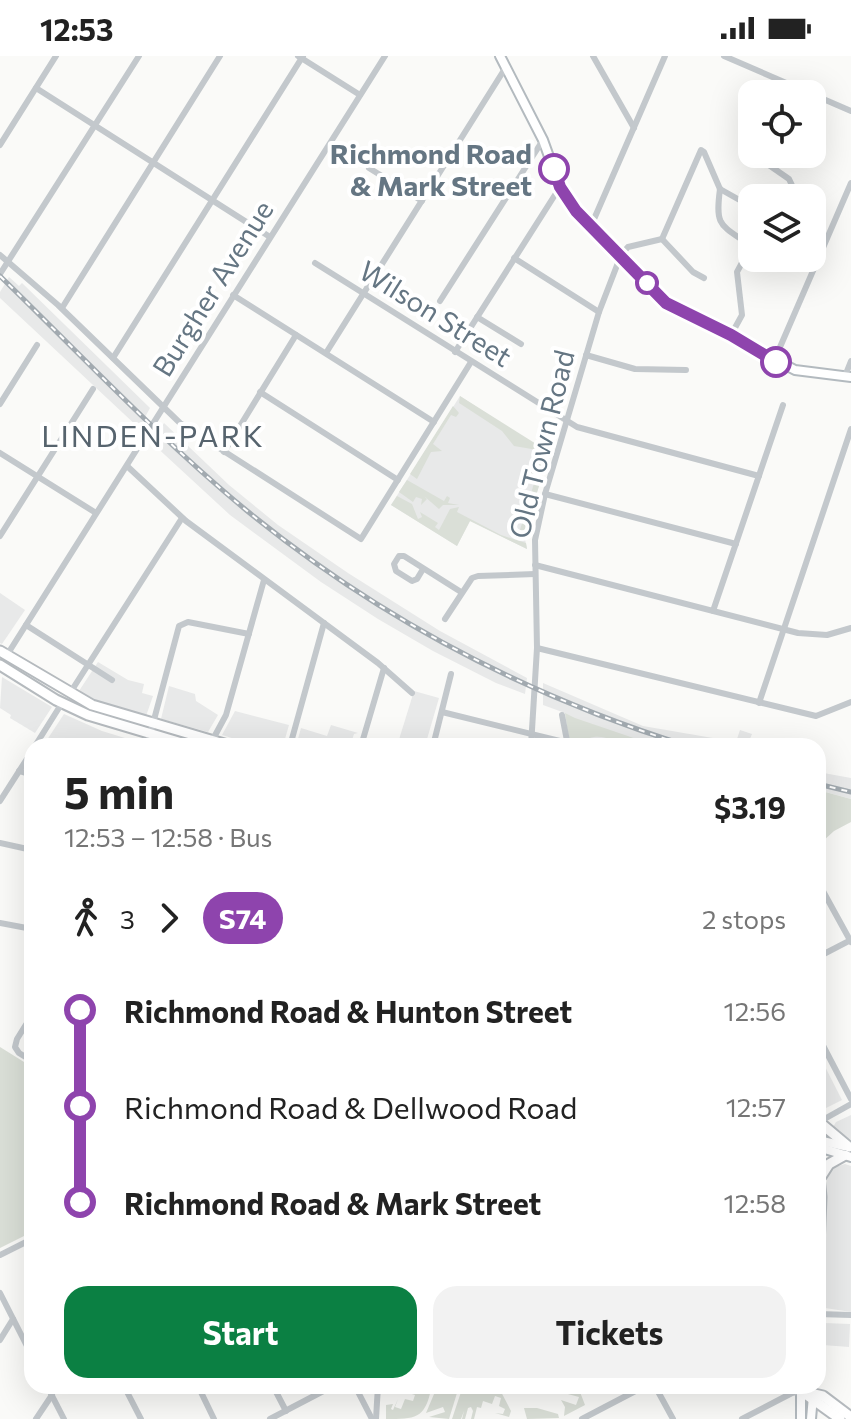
<!DOCTYPE html>
<meta charset="utf-8">
<style>
:root{--surface:#fff;--page:#f2f2f2;--text:#222;--muted:#767676;--accent:#0b8043}
body{margin:0;font-family:Commissioner,sans-serif;background:var(--page);color:var(--text);height:100vh;display:flex;flex-direction:column;font-size:30px;white-space:nowrap}
*{box-sizing:border-box;margin:0}
p{font-size:26px;color:var(--muted)}
.icon{flex:none;width:44px;height:44px;fill:none;stroke:currentColor;stroke-width:2;stroke-linecap:round;stroke-linejoin:round}
.map{position:relative;flex:1;overflow:hidden}
.drawer{position:absolute;left:24px;top:682px;width:802px;height:656px;display:flex;flex-direction:column;background:var(--surface);border-radius:24px;box-shadow:0 8px 32px #0002}
.drawer>*{flex:none}
.badge{padding:0 16px;border-radius:26px;font-size:28px;line-height:52px}
.fabs{position:absolute;left:738px;top:24px;display:grid;gap:16px}
.fabs a{display:grid;place-items:center;width:88px;height:88px;border-radius:16px;background:var(--surface);box-shadow:0 8px 32px #0002;font-size:40px}
.map>.badge{position:absolute;translate:-50% -50%;box-shadow:0 0 0 4px #fff}
.legs{display:flex;align-items:center;gap:12px;height:88px;padding:0 40px;font-size:26px}
.legs p{margin-inline-start:auto}
.head{display:flex;align-items:center;justify-content:space-between;height:136px;padding:0 40px}
h1{font-size:44px;font-weight:700;line-height:60px}
.button{display:flex;gap:16px;margin-top:auto;padding:16px 40px}
.button a{flex:1;height:92px;border-radius:24px;background:var(--accent);color:#fff;font-size:32px;font-weight:700;line-height:92px;text-align:center}
.button a+a{background:var(--page);color:var(--text)}
ul{padding:0 40px;list-style:none}
li{display:flex;align-items:center;gap:28px;height:96px;font-size:30px}
li i{display:grid;place-items:center;width:12px;height:100%;margin:0 10px;background:currentColor}
li i::after{content:'';width:20px;height:20px;margin:-10px;border:6px solid;border-radius:50%;background:var(--surface)}
li p{margin-inline-start:auto}
li:first-child i{background:linear-gradient(#0000 50%,currentColor 0)}
li:last-child i{background:linear-gradient(currentColor 50%,#0000 0)}
.status{display:flex;justify-content:space-between;align-items:center;height:56px;padding:0 40px;background:var(--surface);direction:ltr}
.status svg{height:22px;fill:currentColor}
.map>svg:first-child{display:block}
.built{fill:#e8e9e9}
.green{fill:#dadfd7}
.lines{fill:none;stroke-linecap:round;stroke-linejoin:round}
.secondary-casing{stroke:#b3babf;stroke-width:12}
.primary-casing{stroke:#b5babe;stroke-width:13}
.street{stroke:#c3c8cc;stroke-width:6}
.secondary{stroke:#fff;stroke-width:8}
.primary{stroke:#fff;stroke-width:9}
.rail-casing{stroke:#a2aab0;stroke-width:5}
.rail{stroke:#fff;stroke-width:2;stroke-dasharray:6;stroke-linecap:butt}
.line-1-casing{stroke:#fff;stroke-width:18}
.line-1{stroke:#8e44ad;stroke-width:12}
.stop-1-dot{fill:#fff;stroke:#8e44ad;stroke-width:4}
.labels{text-anchor:middle;dominant-baseline:central;stroke-width:8;stroke-linejoin:round;paint-order:stroke}
.stop-label{font-size:28px;font-weight:bold;fill:#657683;stroke:#fff;text-anchor:end}
.street-label{font-size:28px;fill:#657683;stroke:#fff}
.neighbourhood-label{font-size:30px;letter-spacing:2px;fill:#57646e;stroke:#fff}
</style>
<div class="status"><b>12:53</b><svg viewBox="0 0 49 12"><path d="M0 12V9h3v3zM5 12V6h3v6zM10 12V3h3v9zM15 12V0h3v12zM26 1h20v11H26zM47 4h2v5h-2z"/></svg></div>
<div class="map">
<svg width="851" height="1363" viewBox="0 0 851 1363">
<rect width="100%" height="100%" fill="#fafaf8"/>
<g class="built">
<polygon points="9,221 19,230 22,227 150,352 139,372 0,242 0,236"/>
<polygon points="460,340 535,389 550,395 524,478 527,493 470,465 457,490 391,449"/>
<polygon points="164,367 229,429 278,469 348,517 440,575 527,622 525,638 496,627 433,595 378,563 321,526 230,459 152,387"/>
<polygon points="0,537 25,554 2,588 0,587"/>
<polygon points="98,606 128,624 144,628 142,637 153,640 146,660 100,646 79,635"/>
<polygon points="2,621 52,651 35,677 10,662 11,659 0,652"/>
<polygon points="543,627 643,670 736,686 740,674 752,678 747,690 570,690 565,657 543,649"/>
<polygon points="169,630 195,638 196,645 218,659 208,676 161,663"/>
<polygon points="414,635 439,642 425,690 397,690"/>
<polygon points="235,655 289,669 283,690 258,690 222,679"/>
<polygon points="64,658 102,675 138,686 137,690 43,690"/>
<polygon points="331,669 358,677 354,678 350,690 296,690 301,672 327,680"/>
<polygon points="818,716 851,722 851,743 818,734"/>
<polygon points="818,997 842,1044 818,1056"/>
<polygon points="851,1059 851,1084 833,1071 836,1066"/>
<polygon points="845,1108 851,1110 851,1256 825,1252 827,1122 832,1112"/>
<polygon points="824,1267 850,1268 849,1291 823,1289"/>
</g>
<g class="green">
<polygon points="460,340 549,396 514,390 502,375 459,347"/>
<polygon points="453,350 459,357 456,361 451,359 433,388 442,395 431,396 417,423 410,418"/>
<polygon points="542,404 546,407 524,479 515,476 515,473 520,474 535,424 529,419 536,407"/>
<polygon points="407,424 444,445 447,440 450,442 448,447 459,449 443,449 439,453 424,440 427,443 421,449 422,443 416,441 413,446 399,436"/>
<polygon points="397,440 412,448 418,463 422,461 420,456 438,467 435,471 439,474 450,453 459,451 457,456 501,479 526,487 527,493 470,465 457,490 391,449"/>
<path d="M565,657L575,662L657,690C648,690 638,691 629,689C611,685 595,672 579,690H570Z"/>
<polygon points="818,734 851,743 851,766 834,775 823,785 818,784"/>
<polygon points="0,991 32,1011 32,1176 0,1192"/>
<path d="M407,1330H424L431,1333C425,1363 415,1363 386,1363V1349L393,1348L391,1353L393,1354L398,1343L395,1351L401,1353L405,1343L413,1345L415,1339L405,1336Z"/>
<polygon points="467,1330 498,1330 511,1355 509,1361 495,1357 503,1358 505,1353 499,1350 501,1342 495,1340 492,1348 483,1345 481,1352 477,1351 474,1363 471,1363 473,1355 471,1351 468,1352 465,1363 462,1363 464,1355 461,1363 452,1363 462,1333"/>
<polygon points="566,1330 580,1336 585,1349 564,1360 565,1351 561,1344 576,1349 579,1341 564,1337"/>
<polygon points="437,1331 457,1337 449,1363 429,1361 445,1356 443,1351 426,1357"/>
<polygon points="524,1352 537,1352 558,1358 559,1362 527,1363"/>
</g>
<g class="lines">
<g class="secondary-casing">
<g id="secondary">
<polyline points="500,0 543,84 560,131 576,155 666,247 795,314 851,321"/>
<polyline points="818,1084 844,1090"/>
<polyline points="818,1091 851,1101"/>
<polyline points="801,1363 801,1335"/>
<polyline points="811,1363 813,1340"/>
</g>
</g>
<g class="primary-casing">
<g id="primary">
<polyline points="0,595 92,649 231,690"/>
<polyline points="0,609 56,644 88,659 192,690"/>
<polyline points="818,1065 849,1091"/>
<polyline points="818,1107 821,1141 818,1216"/>
<polyline points="820,1122 829,1108 845,1099"/>
<polyline points="801,1335 823,1340 851,1361"/>
<polyline points="804,1337 840,1363"/>
</g>
</g>
<g class="street">
<polyline points="298,0 360,39"/>
<polyline points="593,0 634,72"/>
<polyline points="724,0 851,55"/>
<polyline points="36,32 270,181"/>
<polyline points="745,83 752,97"/>
<polyline points="0,89 56,0"/>
<polyline points="753,98 789,123 798,142"/>
<polyline points="369,112 422,145"/>
<path d="M720,133C715,171 720,168 751,190L737,216L742,259L731,279"/>
<polyline points="720,133 752,151"/>
<polyline points="591,170 665,0"/>
<polyline points="662,183 701,94 704,96 720,133"/>
<polyline points="662,183 693,216 704,222"/>
<polyline points="0,199 58,249 180,367 361,483 471,306"/>
<polyline points="514,202 599,256"/>
<polyline points="315,207 577,371 759,420"/>
<polyline points="0,218 139,0"/>
<polyline points="233,239 434,366"/>
<polyline points="440,245 543,84"/>
<polyline points="62,252 220,0"/>
<polyline points="477,261 521,288"/>
<polyline points="455,296 560,131"/>
<polyline points="326,297 506,11"/>
<polyline points="586,299 635,313 686,314"/>
<polyline points="113,302 303,0"/>
<polyline points="774,305 851,127"/>
<polyline points="845,320 851,305"/>
<polyline points="260,336 398,424"/>
<polyline points="0,348 37,289"/>
<polyline points="224,396 296,279"/>
<polyline points="0,397 96,457"/>
<polyline points="127,410 186,465 378,607 412,637"/>
<polyline points="545,438 736,488"/>
<polyline points="0,480 93,333"/>
<polyline points="535,509 798,577 827,579 851,572"/>
<polyline points="423,513 417,523 412,525 396,515 394,508 399,500 404,500 461,536"/>
<polyline points="713,555 783,349"/>
<polyline points="445,563 472,522 478,520 535,518"/>
<polyline points="26,569 112,624"/>
<polyline points="537,592 816,660 851,646"/>
<polyline points="7,599 385,0"/>
<polyline points="70,637 182,462"/>
<polyline points="759,647 851,373"/>
<polyline points="442,656 568,687"/>
<polyline points="562,659 568,690"/>
<polyline points="212,685 226,659 264,524"/>
<polyline points="35,690 62,647"/>
<polyline points="147,690 179,570 188,566 249,578"/>
<polyline points="290,690 324,567"/>
<polyline points="361,690 384,612"/>
<polyline points="433,690 451,618"/>
<polyline points="531,690 537,592 535,484 545,438 599,256 621,199 628,191 662,183"/>
<polyline points="19,715 32,719"/>
<polyline points="0,745 32,695"/>
<polyline points="0,787 32,794"/>
<polyline points="818,826 851,886"/>
<polyline points="0,867 32,873"/>
<polyline points="818,901 851,884"/>
<polyline points="32,959 17,983 15,991 19,997 32,1005"/>
<polyline points="818,980 851,1043"/>
<polyline points="819,1066 851,1048"/>
<polyline points="0,1199 32,1183"/>
<polyline points="0,1237 32,1300"/>
<polyline points="818,1258 851,1259"/>
<polyline points="0,1284 13,1263"/>
<polyline points="47,1330 64,1363"/>
<polyline points="124,1330 141,1363"/>
<polyline points="198,1330 214,1363"/>
<polyline points="273,1330 286,1355"/>
<polyline points="355,1330 372,1363"/>
<polyline points="655,1330 673,1363"/>
<polyline points="36,1363 52,1339"/>
<polyline points="270,1363 333,1330"/>
<polyline points="376,1363 378,1330"/>
<polyline points="582,1363 645,1330"/>
<polyline points="742,1363 792,1337 801,1335"/>
</g>
<use href="#secondary" class="secondary"/>
<use href="#primary" class="primary"/>
<g class="rail-casing">
<g id="rail">
<path d="M0,220C81,299 159,382 246,454C377,561 527,640 688,690"/>
<polyline points="818,728 851,736"/>
</g>
</g>
<use href="#rail" class="rail"/>
</g>
<g class="lines">
<g class="line-1-casing">
<polyline id="line-1" points="554,113 560,131 576,155 666,247 731,279 776,306"/>
</g>
<use href="#line-1" class="line-1"/>
</g>
<g class="stop-1-dot">
<circle cx="554" cy="113" r="14"/>
<circle cx="647" cy="227" r="10"/>
<circle cx="776" cy="306" r="14"/>
</g>
<g class="labels">
<g class="stop-label">
<text x="532" y="97">Richmond Road<tspan x="532" dy="32">&amp; Mark Street</tspan></text>
</g>
<g class="street-label">
<text transform="translate(212 232) rotate(-58)">Burgher Avenue</text>
<text transform="translate(436 257) rotate(32)">Wilson Street</text>
<text transform="translate(541 388) rotate(-76)">Old Town Road</text>
</g>
<g class="neighbourhood-label">
<text x="153" y="378">LINDEN-PARK</text>
</g>
</g>
</svg>
<div class="fabs">
<a><svg class="icon" aria-label="locate" viewBox="0 0 24 24"><circle cx="12" cy="12" r="6"/><path d="M12 2v4M12 18v4M2 12h4M18 12h4"/></svg></a>
<a><svg class="icon" aria-label="layers" viewBox="0 0 24 24"><path d="M12 4l9 5-9 5-9-5zM3 14l9 5 9-5"/></svg></a>
</div>
<section class="drawer">
<div class="head"><div><h1>5 min</h1><p>12:53 – 12:58 · Bus</p></div><b>$3.19</b></div>
<div class="legs"><svg class="icon" aria-label="walk" viewBox="0 0 24 24"><circle cx="13" cy="4" r="2"/><path d="M13 8l-2 6 4 7M11 14l-3 7M7 12l3-4h3l4 4"/></svg>3<svg class="icon" aria-label="forward" viewBox="0 0 24 24"><path d="M9 5l7 7-7 7"/></svg><b class="badge" style="background:#8e44ad;color:#fff">S74</b><p>2 stops</p></div>
<ul>
<li><i style="color:#8e44ad"></i><b>Richmond Road &amp; Hunton Street</b><p>12:56</p></li>
<li><i style="color:#8e44ad"></i><span>Richmond Road &amp; Dellwood Road</span><p>12:57</p></li>
<li><i style="color:#8e44ad"></i><b>Richmond Road &amp; Mark Street</b><p>12:58</p></li>
</ul>
<div class="button"><a>Start</a><a>Tickets</a></div>
</section>
</div>
